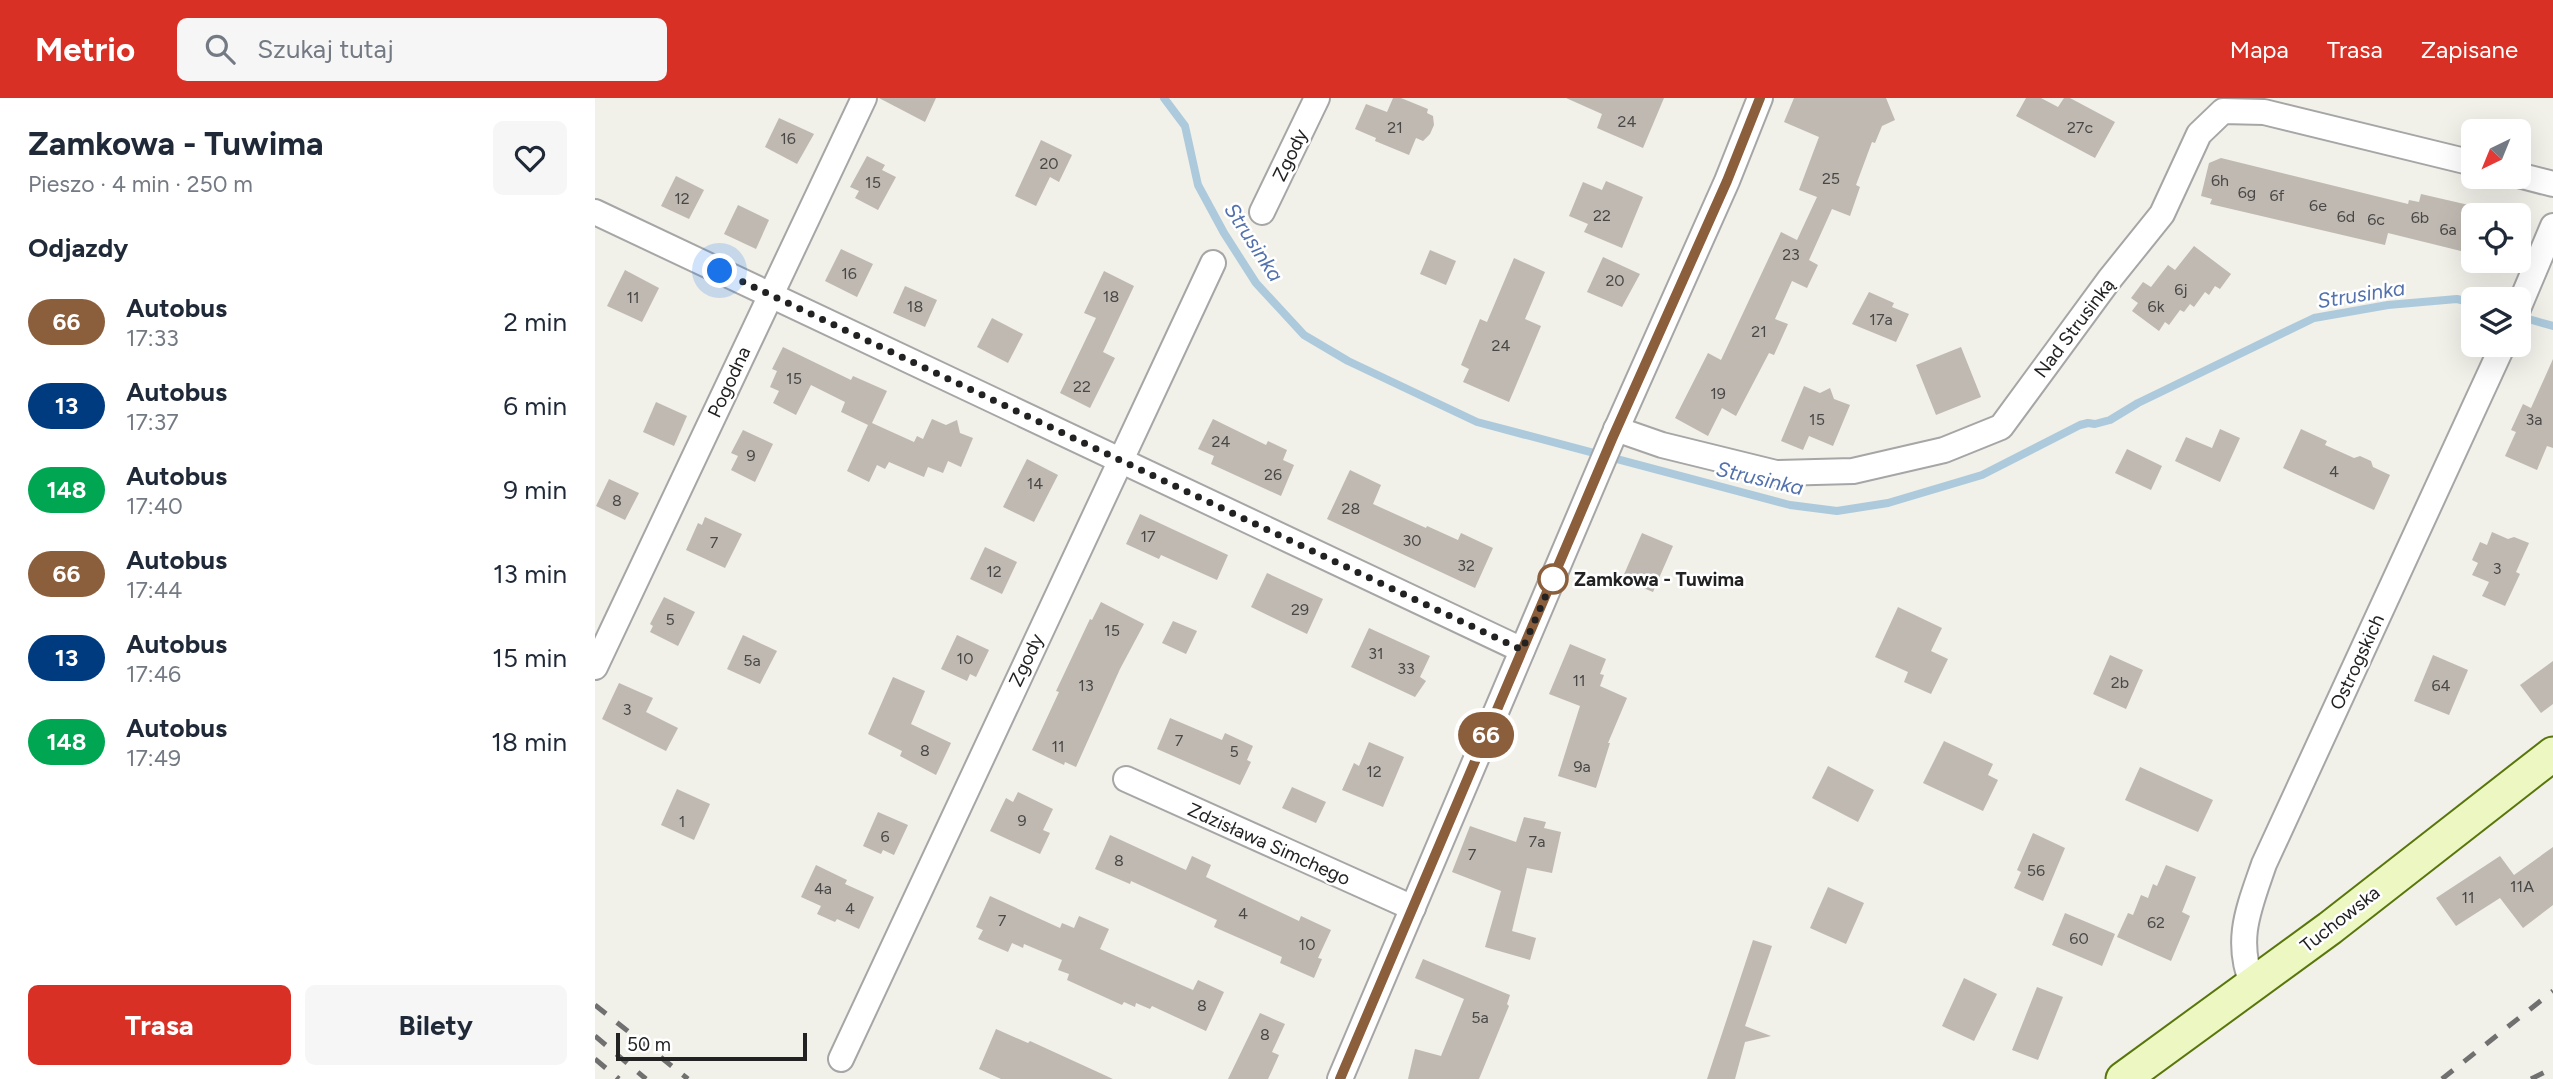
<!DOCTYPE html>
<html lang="pl">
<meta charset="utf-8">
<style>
:root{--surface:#fff;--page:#f6f6f7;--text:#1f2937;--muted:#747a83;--accent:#d93025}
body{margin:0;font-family:Figtree,sans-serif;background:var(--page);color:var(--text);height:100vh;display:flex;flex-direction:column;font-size:26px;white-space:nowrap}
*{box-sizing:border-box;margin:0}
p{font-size:23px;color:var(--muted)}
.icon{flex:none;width:38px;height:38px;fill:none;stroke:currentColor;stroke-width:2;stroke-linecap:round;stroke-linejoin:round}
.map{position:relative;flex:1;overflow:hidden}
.sheet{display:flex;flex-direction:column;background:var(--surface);width:595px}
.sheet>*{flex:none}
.badge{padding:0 14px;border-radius:23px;font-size:24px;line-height:46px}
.needle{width:46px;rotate:223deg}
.buttons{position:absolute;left:1866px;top:21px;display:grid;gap:14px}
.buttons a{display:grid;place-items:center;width:70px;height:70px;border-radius:10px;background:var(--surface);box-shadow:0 7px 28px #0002;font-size:35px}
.scale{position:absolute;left:21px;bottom:18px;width:191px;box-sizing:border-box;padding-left:7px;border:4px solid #222;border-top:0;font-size:19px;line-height:24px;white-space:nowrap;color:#222;-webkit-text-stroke:5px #fff;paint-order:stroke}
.you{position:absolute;width:35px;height:35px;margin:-18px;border:5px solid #fff;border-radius:50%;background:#1a73e8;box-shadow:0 0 0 10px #1a73e833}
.map>.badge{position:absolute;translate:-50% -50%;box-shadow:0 0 0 4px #fff}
h2{padding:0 28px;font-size:26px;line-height:63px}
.round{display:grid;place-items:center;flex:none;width:74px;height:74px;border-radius:10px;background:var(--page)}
.summary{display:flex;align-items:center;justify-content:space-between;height:119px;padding:0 28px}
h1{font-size:33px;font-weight:700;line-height:52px}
.cta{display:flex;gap:14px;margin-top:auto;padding:14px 28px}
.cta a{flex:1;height:80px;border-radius:10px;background:var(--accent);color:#fff;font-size:28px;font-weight:700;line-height:80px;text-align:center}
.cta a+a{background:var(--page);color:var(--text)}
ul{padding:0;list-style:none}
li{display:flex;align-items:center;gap:21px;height:84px;padding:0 28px}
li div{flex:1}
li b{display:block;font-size:26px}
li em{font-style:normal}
li .badge{min-width:77px;font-weight:700;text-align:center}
header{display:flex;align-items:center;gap:42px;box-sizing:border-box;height:98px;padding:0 35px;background:var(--accent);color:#fff}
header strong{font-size:33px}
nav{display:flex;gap:38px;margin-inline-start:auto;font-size:24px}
.search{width:490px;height:63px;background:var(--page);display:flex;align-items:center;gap:18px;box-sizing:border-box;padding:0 24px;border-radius:10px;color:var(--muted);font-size:26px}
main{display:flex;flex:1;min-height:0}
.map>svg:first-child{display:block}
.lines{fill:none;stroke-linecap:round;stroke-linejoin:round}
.stream{stroke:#accadc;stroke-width:8}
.building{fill:#bfb9b2}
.street-casing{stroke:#a6a6a6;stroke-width:28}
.secondary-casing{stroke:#59760b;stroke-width:37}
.street{stroke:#fff;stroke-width:24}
.secondary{stroke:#ecf7c2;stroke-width:33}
.rail{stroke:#707070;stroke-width:5;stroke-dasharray:14 14;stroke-linecap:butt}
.line-casing{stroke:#fff;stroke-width:16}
.line{stroke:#8b5e3c;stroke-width:10}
.walk{stroke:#222;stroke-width:7;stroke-dasharray:0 12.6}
.stop-dot{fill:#fff;stroke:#8b5e3c;stroke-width:3.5}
.labels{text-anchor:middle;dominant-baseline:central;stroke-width:5;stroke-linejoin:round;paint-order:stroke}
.number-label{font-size:16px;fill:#494846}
.street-label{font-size:19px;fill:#222;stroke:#fff}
.stop-label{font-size:19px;font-weight:bold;fill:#222;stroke:#fff;text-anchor:start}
.water-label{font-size:21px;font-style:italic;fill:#5271ad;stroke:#fff}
</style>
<header>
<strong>Metrio</strong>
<div class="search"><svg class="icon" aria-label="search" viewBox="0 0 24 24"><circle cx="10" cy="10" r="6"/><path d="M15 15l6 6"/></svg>Szukaj tutaj</div>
<nav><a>Mapa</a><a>Trasa</a><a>Zapisane</a></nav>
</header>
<main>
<section class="sheet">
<div class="summary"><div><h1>Zamkowa - Tuwima</h1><p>Pieszo · 4 min · 250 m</p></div><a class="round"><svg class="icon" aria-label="heart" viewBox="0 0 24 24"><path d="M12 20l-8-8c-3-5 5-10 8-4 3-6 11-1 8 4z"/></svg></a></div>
<h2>Odjazdy</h2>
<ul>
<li><span class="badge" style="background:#8b5e3c;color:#fff">66</span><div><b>Autobus</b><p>17:33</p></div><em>2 min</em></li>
<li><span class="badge" style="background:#003b80;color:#fff">13</span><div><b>Autobus</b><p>17:37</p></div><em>6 min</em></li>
<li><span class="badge" style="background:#00a651;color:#fff">148</span><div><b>Autobus</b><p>17:40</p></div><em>9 min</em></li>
<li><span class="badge" style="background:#8b5e3c;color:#fff">66</span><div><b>Autobus</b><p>17:44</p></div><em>13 min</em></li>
<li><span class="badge" style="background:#003b80;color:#fff">13</span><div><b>Autobus</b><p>17:46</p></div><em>15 min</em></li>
<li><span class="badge" style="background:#00a651;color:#fff">148</span><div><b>Autobus</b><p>17:49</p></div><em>18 min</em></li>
</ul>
<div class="cta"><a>Trasa</a><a>Bilety</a></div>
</section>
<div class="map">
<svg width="1958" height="981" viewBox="0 0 1958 981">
<rect width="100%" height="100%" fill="#f1f0e9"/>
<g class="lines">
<g class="stream">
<polyline points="569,0 590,28 603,87 629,135 661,185 709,237 753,263 882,324 1195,407 1242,413 1293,405 1387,377 1485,327 1493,325 1500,326 1515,322 1543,305 1719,220 1793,207 1862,201 1878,205"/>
<polyline points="1923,218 1958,228"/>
</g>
</g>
<g class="building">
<polygon points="284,0 341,0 330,24"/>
<polygon points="798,0 806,0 833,11 832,15 838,18 839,27 835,36 828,43 821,40 814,57 780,43 781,40 760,31 771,6 792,14"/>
<polygon points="971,0 1069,0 1048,50 1002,30 1007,16"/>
<polygon points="1199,0 1291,0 1300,22 1287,28 1280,45 1277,44 1261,87 1265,89 1255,118 1237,111 1214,162 1223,167 1212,190 1197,183 1180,221 1193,226 1179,257 1174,255 1141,318 1127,310 1113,338 1080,320 1113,255 1126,262 1186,134 1202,142 1222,99 1204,92 1224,39 1189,24"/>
<polygon points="1431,0 1446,0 1463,9 1469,0 1475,0 1520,24 1500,60 1421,18"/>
<polygon points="184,20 219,36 202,66 170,49"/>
<polygon points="446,42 477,57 464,84 455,79 441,108 420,98"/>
<polygon points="272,58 290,67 287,72 301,79 283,112 260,100 264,93 255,89"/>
<polygon points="1626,60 1813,106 1814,102 1824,104 1826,96 1878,108 1878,156 1793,135 1790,147 1615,106 1617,101 1606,98 1614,65"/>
<polygon points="81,78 109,92 94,121 66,108"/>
<polygon points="1011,83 1048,99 1027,150 989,134 993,126 974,118 988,84 1007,92"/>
<polygon points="143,107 174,122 161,151 129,136"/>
<polygon points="1599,148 1636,176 1625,191 1620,188 1614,197 1610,194 1599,209 1595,206 1589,214 1585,212 1574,227 1570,224 1564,233 1537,213 1543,205 1536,200 1548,184 1556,189 1573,167 1580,172"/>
<polygon points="246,151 278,166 262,199 230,183"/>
<polygon points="835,152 861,163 851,187 825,176"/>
<polygon points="1008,159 1045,176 1027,209 992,194"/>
<polygon points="919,160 950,174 930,221 946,228 914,304 868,284 874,271 866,267 885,221 892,224"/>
<polygon points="30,172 64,190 47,224 12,208"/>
<polygon points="509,173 539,188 508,254 520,260 495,310 465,295 501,220 489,215"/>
<polygon points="310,188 342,202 330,229 298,215"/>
<polygon points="1274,194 1299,205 1297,209 1314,216 1301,244 1257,226"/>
<polygon points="397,220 428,236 413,265 382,249"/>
<polygon points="188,249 256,282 258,278 292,293 277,325 319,344 322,338 328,341 337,321 351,327 362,322 365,335 378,340 366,369 353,363 348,375 333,369 329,379 294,364 290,371 282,367 274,384 252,373 273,327 246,314 250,304 216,287 201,317 178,305 184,293 175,289 182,273 177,271"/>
<polygon points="1366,249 1386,299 1341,317 1321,267"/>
<polygon points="1958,261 1958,350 1952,348 1942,372 1910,358 1921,334 1916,332 1928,306 1936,310"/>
<polygon points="1209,288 1225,295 1235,290 1239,301 1255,307 1238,348 1214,338 1208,352 1186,343"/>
<polygon points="61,304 92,318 79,348 48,334"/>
<polygon points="618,321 671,347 673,343 692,352 688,362 699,367 686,398 616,366 619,358 603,351"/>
<polygon points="1625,331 1645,340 1625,384 1580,363 1591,339 1617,350"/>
<polygon points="1706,331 1732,343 1730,347 1759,360 1765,358 1776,363 1778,369 1795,377 1779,412 1688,370"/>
<polygon points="148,332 178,346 160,384 136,372 143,358 136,355"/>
<polygon points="1532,351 1567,368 1556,392 1520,375"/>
<polygon points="432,361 463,377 439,424 408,409"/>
<polygon points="755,372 786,387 778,406 831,430 832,428 863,442 866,435 898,450 880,490 732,421"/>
<polygon points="14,381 44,395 30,422 1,408"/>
<polygon points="545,416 633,457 622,482 566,457 564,461 531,446"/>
<polygon points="110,419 147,436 130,470 91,452 103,425 107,427"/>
<polygon points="1897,434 1913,441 1919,439 1934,445 1921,474 1925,476 1910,508 1887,498 1894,484 1877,477 1883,465 1877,462 1885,444 1892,447"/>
<polygon points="1047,435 1078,448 1058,494 1027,481"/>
<polygon points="390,449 422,464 407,496 375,481"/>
<polygon points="672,475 728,501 712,536 656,509"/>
<polygon points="69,499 100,514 83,548 55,534 58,528 55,526"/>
<polygon points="506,504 549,526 525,571 481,669 470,664 469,667 437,652 464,594 461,593 495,521 497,522"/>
<polygon points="1303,509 1347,530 1336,553 1353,561 1336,596 1309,584 1313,574 1280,559"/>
<polygon points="578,523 602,533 591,556 567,545"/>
<polygon points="774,530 835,558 825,579 831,583 820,599 756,569"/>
<polygon points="148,537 182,553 165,586 132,571"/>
<polygon points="362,537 394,552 381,579 375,576 372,583 346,571"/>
<polygon points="975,546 1011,561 1005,576 1009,577 1005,588 1032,600 1013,645 1015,645 1001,690 963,678 985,608 954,596"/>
<polygon points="1515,557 1548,572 1531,611 1498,596"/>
<polygon points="1838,557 1873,572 1854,617 1819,603"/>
<polygon points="1958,563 1958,606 1946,615 1925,587"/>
<polygon points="298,579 330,593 316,626 356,645 341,677 305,658 307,653 273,636"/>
<polygon points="24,585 58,600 51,614 83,630 71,653 7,621"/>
<polygon points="575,620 627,642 630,635 658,648 652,662 656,664 645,687 562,651"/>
<polygon points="1349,643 1398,666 1393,677 1403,682 1388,713 1328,685"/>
<polygon points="774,644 809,659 788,709 747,692 759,665 764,668"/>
<polygon points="1233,668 1279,692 1263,724 1217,700"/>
<polygon points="1545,669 1618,702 1603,734 1530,702"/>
<polygon points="697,689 731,704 721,725 687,710"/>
<polygon points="82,691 115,706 99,742 66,727"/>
<polygon points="423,694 458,711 448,732 455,735 445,756 395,733 411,700 418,704"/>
<polygon points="283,714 313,727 299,757 288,752 286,756 268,748"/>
<polygon points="929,719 951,724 949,730 966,734 957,775 932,770 917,833 941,840 935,862 890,849 906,793 857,774 875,728 921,744"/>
<polygon points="1438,735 1470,750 1448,803 1419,790 1426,774 1422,772"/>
<polygon points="515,737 591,772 597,758 616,767 611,779 704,823 706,818 736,832 723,860 727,861 719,880 685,865 687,859 619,829 622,822 536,783 535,786 500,771"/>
<polygon points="1958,749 1958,807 1928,830 1905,800 1861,828 1841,800 1905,758 1919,777"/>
<polygon points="221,767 252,782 250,786 279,799 264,831 242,821 240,824 222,816 226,808 206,799"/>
<polygon points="1571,767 1601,779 1587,814 1595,818 1576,863 1522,839 1533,815 1538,817 1546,797 1553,800 1558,786 1562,788"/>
<polygon points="1233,789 1269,805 1251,846 1215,830"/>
<polygon points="395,798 465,830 467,825 479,830 484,818 514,831 505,851 598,892 603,882 629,894 611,933 557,908 555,911 541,905 540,909 529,904 527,907 472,882 474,876 463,872 467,862 429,846 428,850 417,845 413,854 383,841 388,832 381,829"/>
<polygon points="1470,815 1520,836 1507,868 1457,847"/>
<polygon points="1158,842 1177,848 1150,928 1176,938 1150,944 1140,981 1112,981"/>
<polygon points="828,861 915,897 912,906 914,908 884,981 813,981 820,951 846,958 869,901 820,880"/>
<polygon points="1369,880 1402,896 1379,943 1347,928"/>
<polygon points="1442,889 1468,899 1443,962 1417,952"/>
<polygon points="665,915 690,926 677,954 684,957 673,981 633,981"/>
<polygon points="401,931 433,945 435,943 518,981 406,981 384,971"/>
</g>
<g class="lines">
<g class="street-casing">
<g id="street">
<polyline points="1923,77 1958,86"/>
<polyline points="0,114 927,552"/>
<polyline points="667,114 722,0"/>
<polyline points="1923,211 1958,128"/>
<polyline points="1021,331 1067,347 1181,375 1258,373 1349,352 1406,329 1514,182 1567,116 1604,36 1628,13 1669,14 1878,65"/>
<polyline points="0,569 269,0"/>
<polyline points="531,681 818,810"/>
<path d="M1658,888C1639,842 1654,810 1669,766L1908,247"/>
<polyline points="246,961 618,165"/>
<polyline points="745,981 1017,341 1132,83 1165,0"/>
</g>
</g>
<g class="secondary-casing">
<polyline id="secondary" points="1528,981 1735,830 1958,656"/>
</g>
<use href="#street" class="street"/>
<use href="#secondary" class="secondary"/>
<g class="rail">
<polyline points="0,907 93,981"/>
<polyline points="0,938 51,981"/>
<polyline points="0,961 24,981"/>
<polyline points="1847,981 1958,893"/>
<polyline points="1936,981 1958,970"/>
</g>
</g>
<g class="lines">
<g class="line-casing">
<polyline id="line" points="745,981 1017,341 1132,83 1165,0"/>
</g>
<use href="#line" class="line"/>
<polyline class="walk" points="125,173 927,552 958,481"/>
</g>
<circle class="stop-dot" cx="958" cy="481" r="14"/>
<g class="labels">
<g class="number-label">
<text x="1032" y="23">24</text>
<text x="800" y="29">21</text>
<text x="1485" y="29">27c</text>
<text x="193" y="40">16</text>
<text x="454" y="65">20</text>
<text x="1236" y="80">25</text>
<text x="1625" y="82">6h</text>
<text x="278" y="84">15</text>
<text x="1652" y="94">6g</text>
<text x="1682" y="97">6f</text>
<text x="87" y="100">12</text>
<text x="1723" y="107">6e</text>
<text x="1007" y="117">22</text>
<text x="1751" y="118">6d</text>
<text x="1825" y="119">6b</text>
<text x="1781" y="121">6c</text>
<text x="1853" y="131">6a</text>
<text x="1196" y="156">23</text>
<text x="254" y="175">16</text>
<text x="1020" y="182">20</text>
<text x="1586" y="191">6j</text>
<text x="516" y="198">18</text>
<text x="38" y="199">11</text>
<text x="320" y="208">18</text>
<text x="1561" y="208">6k</text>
<text x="1286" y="221">17a</text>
<text x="1164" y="233">21</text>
<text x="906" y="247">24</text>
<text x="199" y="280">15</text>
<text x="487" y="288">22</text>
<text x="1123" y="295">19</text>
<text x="1222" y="321">15</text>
<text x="1939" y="321">3a</text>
<text x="626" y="343">24</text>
<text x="156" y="357">9</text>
<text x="1739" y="373">4</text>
<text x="678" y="376">26</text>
<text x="440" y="385">14</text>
<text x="22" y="402">8</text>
<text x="756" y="410">28</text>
<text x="553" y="438">17</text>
<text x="817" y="442">30</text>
<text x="119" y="444">7</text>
<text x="871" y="467">32</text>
<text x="1902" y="470">3</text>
<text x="399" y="473">12</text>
<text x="705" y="511">29</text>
<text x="75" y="521">5</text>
<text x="517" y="532">15</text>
<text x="781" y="555">31</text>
<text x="370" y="560">10</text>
<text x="157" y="562">5a</text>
<text x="811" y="570">33</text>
<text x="984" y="582">11</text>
<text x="1525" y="584">2b</text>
<text x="491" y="587">13</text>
<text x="1846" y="587">64</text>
<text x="32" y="611">3</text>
<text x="584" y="642">7</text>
<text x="463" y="648">11</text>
<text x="330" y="652">8</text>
<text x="639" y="653">5</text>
<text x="987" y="668">9a</text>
<text x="779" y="673">12</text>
<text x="427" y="722">9</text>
<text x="87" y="723">1</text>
<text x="290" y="738">6</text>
<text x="942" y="743">7a</text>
<text x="877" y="756">7</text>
<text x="524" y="762">8</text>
<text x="1441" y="772">56</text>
<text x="1927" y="788">11A</text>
<text x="228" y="790">4a</text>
<text x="1873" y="799">11</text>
<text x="255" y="810">4</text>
<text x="648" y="815">4</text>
<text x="407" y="822">7</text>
<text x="1561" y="824">62</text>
<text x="1484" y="840">60</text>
<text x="712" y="846">10</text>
<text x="607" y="907">8</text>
<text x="885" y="919">5a</text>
<text x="670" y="936">8</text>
</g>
<g class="street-label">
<text transform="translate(695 57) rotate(-64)">Zgody</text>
<text transform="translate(1479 230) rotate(-53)">Nad Strusinką</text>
<text transform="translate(134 284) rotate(-65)">Pogodna</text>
<text transform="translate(431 562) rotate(-65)">Zgody</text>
<text transform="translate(1762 564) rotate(-65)">Ostrogskich</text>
<text transform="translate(674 746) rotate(24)">Zdzisława Simchego</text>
<text transform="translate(1745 821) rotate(-38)">Tuchowska</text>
</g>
<g class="stop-label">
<text x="979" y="481">Zamkowa - Tuwima</text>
</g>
<g class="water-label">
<text transform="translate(659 144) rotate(57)">Strusinka</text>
<text transform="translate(1766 196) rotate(-9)">Strusinka</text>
<text transform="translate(1165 380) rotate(13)">Strusinka</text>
</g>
</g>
</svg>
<div class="buttons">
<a><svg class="needle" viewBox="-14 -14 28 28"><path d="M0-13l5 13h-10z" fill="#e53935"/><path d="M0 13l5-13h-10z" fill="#747a83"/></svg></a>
<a><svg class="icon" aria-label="locate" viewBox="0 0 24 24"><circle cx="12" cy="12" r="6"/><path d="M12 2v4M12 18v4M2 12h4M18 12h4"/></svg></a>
<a><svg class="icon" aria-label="layers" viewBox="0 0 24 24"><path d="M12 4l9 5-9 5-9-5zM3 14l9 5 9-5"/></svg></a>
</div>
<div class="scale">50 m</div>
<div class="you" style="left:125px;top:173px"></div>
<b class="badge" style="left:891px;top:637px;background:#8b5e3c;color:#fff">66</b>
</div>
</main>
